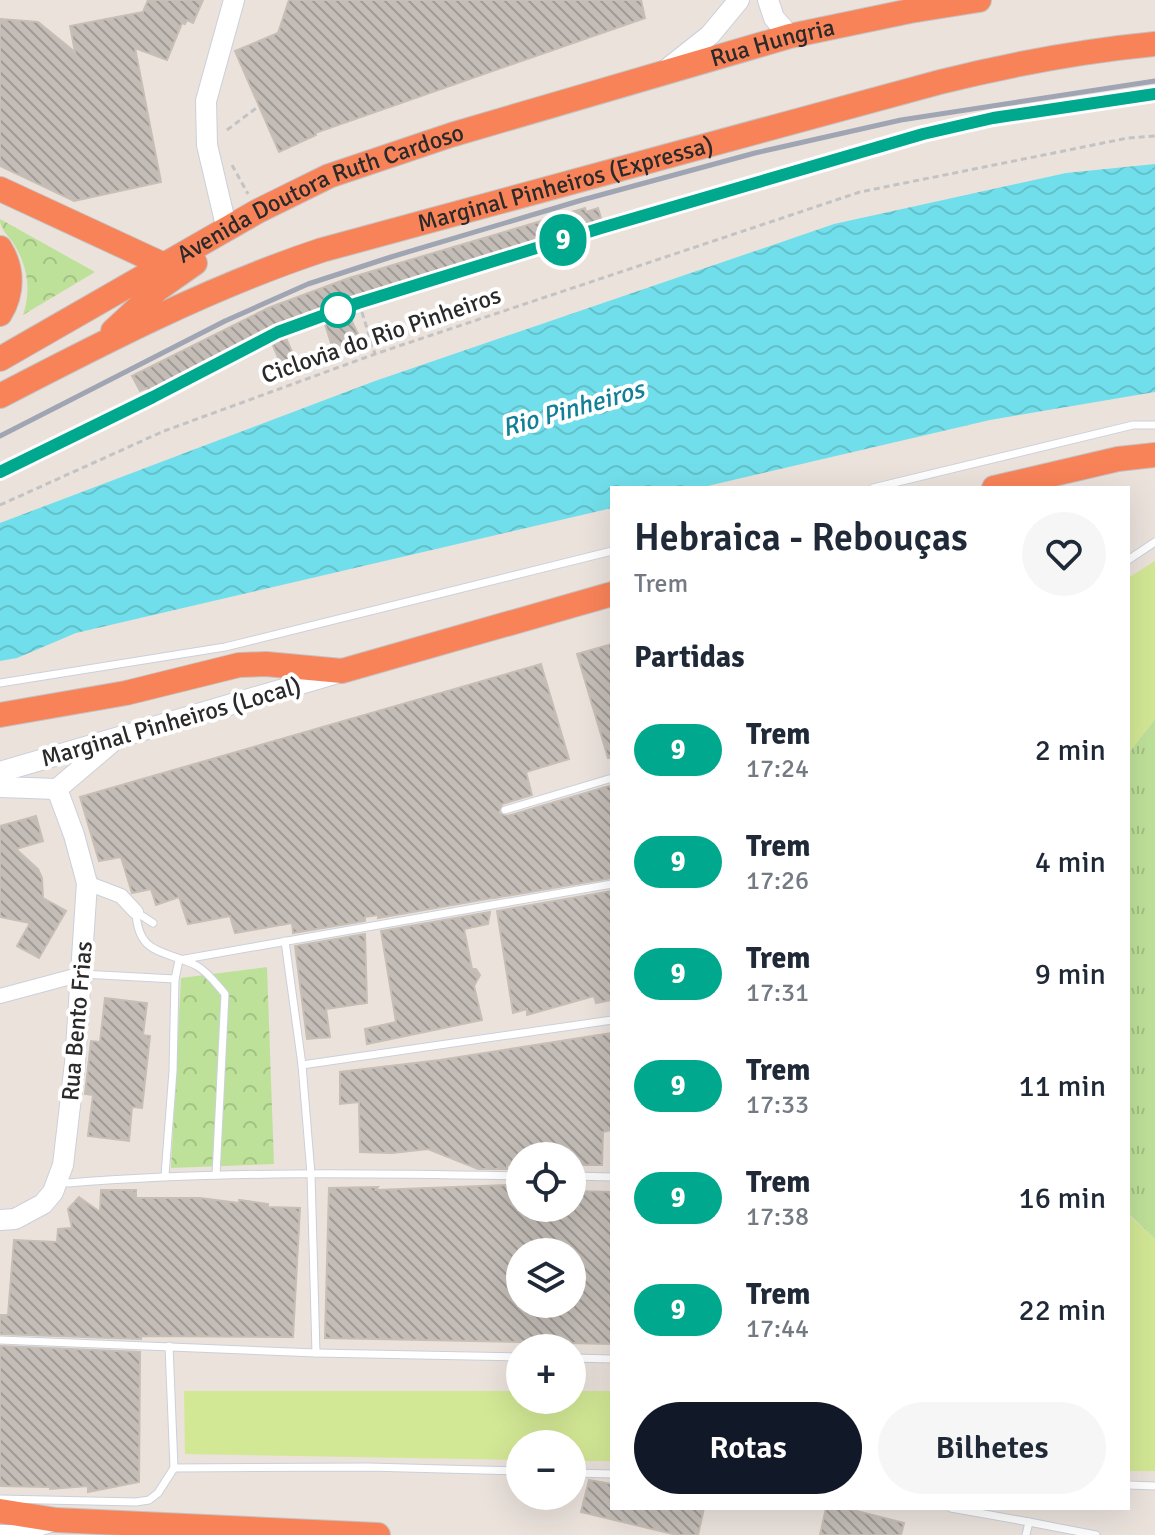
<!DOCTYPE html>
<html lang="pt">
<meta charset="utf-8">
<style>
:root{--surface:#fff;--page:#f6f6f7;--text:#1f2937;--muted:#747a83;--accent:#111827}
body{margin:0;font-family:Signika,sans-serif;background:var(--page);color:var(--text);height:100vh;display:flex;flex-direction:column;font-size:30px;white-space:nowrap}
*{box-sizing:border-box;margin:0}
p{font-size:26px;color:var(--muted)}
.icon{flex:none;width:44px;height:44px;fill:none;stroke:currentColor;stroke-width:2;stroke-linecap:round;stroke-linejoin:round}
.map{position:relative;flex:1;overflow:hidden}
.panel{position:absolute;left:610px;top:486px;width:520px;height:1024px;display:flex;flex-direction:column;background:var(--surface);border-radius:0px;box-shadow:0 8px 32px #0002}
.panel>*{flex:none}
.badge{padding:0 16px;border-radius:26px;font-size:28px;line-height:52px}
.fabs{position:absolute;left:506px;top:1142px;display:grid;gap:16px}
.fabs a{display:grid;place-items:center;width:80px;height:80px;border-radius:50%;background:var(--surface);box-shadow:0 8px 32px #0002;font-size:40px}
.map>.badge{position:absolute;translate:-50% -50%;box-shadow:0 0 0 4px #fff}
h2{padding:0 24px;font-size:30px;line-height:72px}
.round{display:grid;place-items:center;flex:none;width:84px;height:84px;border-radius:42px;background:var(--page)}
.summary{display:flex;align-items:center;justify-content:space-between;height:136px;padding:0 24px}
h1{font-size:38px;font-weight:600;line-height:60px}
.action{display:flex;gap:16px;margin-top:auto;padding:16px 24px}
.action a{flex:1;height:92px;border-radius:48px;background:var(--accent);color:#fff;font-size:32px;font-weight:600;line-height:92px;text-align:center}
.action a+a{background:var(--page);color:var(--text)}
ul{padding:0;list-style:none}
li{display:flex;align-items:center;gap:24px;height:112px;padding:0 24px}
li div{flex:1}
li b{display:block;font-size:30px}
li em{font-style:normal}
li .badge{min-width:88px;font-weight:700;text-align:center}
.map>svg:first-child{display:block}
.grass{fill:url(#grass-tufts)}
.forest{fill:url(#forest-crowns)}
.pitch{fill:#d3e895}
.water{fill:url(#water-waves)}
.building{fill:url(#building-back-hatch);stroke:#c7beb5;stroke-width:2;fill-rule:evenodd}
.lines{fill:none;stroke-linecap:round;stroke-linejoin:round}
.lane-casing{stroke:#cad0db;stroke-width:9}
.street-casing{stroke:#cad0db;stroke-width:16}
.secondary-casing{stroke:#cad0db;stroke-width:22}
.highway-casing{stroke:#c3c3c3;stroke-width:26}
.path{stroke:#c3c3c3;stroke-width:3;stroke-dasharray:6 4;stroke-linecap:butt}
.lane{stroke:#fff;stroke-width:7}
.street{stroke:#fff;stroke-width:14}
.secondary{stroke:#fff;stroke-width:20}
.highway{stroke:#f98359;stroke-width:24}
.rail{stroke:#9fa5b3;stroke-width:5}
.line-casing{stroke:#fff;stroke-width:18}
.line{stroke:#00a88e;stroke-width:12}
.stop-dot{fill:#fff;stroke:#00a88e;stroke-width:4}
.labels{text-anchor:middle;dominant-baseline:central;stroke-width:8;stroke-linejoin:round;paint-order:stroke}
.street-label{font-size:24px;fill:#2a2a2a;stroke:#fff}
.water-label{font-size:26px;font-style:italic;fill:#117f96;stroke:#fff}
</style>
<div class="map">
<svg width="1155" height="1535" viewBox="0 0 1155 1535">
<defs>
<pattern id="grass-tufts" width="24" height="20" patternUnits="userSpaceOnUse" patternTransform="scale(2)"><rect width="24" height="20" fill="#bee199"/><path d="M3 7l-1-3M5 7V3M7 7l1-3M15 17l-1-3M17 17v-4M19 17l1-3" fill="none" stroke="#a3c184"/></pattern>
<pattern id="forest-crowns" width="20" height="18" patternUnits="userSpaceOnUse" patternTransform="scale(2)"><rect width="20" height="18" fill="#bee199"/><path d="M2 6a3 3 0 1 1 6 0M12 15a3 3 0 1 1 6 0" fill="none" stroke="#a3c184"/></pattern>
<pattern id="water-waves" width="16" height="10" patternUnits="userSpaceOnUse" patternTransform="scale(2)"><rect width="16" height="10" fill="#71dfeb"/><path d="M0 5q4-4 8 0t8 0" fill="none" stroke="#62c0ca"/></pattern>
<pattern id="building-back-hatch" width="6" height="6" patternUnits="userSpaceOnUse" patternTransform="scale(2)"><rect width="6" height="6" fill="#c4bdb7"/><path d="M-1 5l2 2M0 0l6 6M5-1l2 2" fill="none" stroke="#9f9a95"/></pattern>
</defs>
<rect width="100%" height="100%" fill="#ebe2dc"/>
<polygon class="grass" points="1155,719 1155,1239 1128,1213 1128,754"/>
<g class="forest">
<path d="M0,219L95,272L23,315C32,288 27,264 12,241C6,233 0,229 0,219Z"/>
<polygon points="267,967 274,1164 171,1168 181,978"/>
</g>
<g class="pitch">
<polygon points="1155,561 1155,719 1128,754 1128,578"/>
<polygon points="1128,1214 1155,1239 1155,1471 1128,1471"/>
<polygon points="184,1391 520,1391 520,1400 572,1400 572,1391 612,1391 612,1461 572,1461 572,1444 520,1444 520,1460 185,1454"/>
</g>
<polygon class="water" points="1155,164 1155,392 990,420 699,488 612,488 612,508 76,633 17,658 0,661 0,523 375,381 834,224 1066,173"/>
<g class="building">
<polygon points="148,0 203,0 193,23 187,20 185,24 182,23 167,60 135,48 161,182 74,201 0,166 0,19 38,22 75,52 70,26 143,12"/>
<polygon points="289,0 641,0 645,18 315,133 316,135 279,152 235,51 278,33"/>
<polygon points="585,208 586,212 598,208 605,231 432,284 348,313 359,336 347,343 350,351 335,356 324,321 285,336 300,370 286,376 271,341 155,400 147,388 140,391 132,376 268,308 349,278"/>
<polygon points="612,644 612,758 608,758 577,654"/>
<polygon points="541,664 569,759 526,772 532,795 502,804 499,813 507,816 612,785 612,878 494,898 494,893 493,898 378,918 378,915 365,917 365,921 293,933 292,923 235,933 230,916 188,924 179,897 156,905 151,889 132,893 121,857 99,861 80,797"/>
<polygon points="36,816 43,841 16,849 38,869 42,878 43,898 66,911 39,958 17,946 30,923 0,917 0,826"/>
<polygon points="612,891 612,1000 596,1003 594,996 527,1015 527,1009 513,1013 497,911"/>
<polygon points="490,912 488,924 464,929 472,969 476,969 480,975 474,986 482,1020 367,1044 365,1029 396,1022 381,931"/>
<polygon points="365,934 367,1003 326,1009 330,1037 307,1039 295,946"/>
<polygon points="105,998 147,1003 143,1035 150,1036 142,1108 132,1107 129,1141 88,1136 93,1095 85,1094 91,1041 100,1042"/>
<polygon points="612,1033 611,1130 603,1132 602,1165 572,1165 572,1156 520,1156 520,1165 507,1165 507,1169 478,1169 428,1149 392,1153 360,1152 359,1102 340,1104 340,1072 440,1060"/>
<path d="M507,1185V1189H520V1208H572V1191L612,1192V1344L325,1338L329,1188L378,1187L376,1190ZM520,1252H572V1304H520Z"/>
<polygon points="101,1190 136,1190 136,1198 200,1198 239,1203 239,1200 268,1204 268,1207 300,1208 293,1337 141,1336 141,1339 0,1334 0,1315 8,1315 14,1240 57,1242 58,1229 72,1228 68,1209 79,1197 100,1212"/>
<polygon points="0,1346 140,1352 139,1482 88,1492 88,1486 50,1489 50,1487 0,1486"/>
<polygon points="589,1480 612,1484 612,1508 704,1508 698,1535 677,1535 581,1512"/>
<polygon points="826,1508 845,1508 904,1523 901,1535 820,1535"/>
</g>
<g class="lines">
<g class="lane-casing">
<g id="lane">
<polyline points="873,488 1133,425 1155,425"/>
<polyline points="1128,560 1155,542"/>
<polyline points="0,683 225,647 612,551"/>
<polyline points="505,810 612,778"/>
<path d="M136,912C138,957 167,950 197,966C208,972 217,985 225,994L216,1175"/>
<polyline points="136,912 153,923"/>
<polyline points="285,941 302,1065 311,1174 316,1353"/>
<polyline points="179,960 612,884"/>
<polyline points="82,974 175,979"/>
<polyline points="302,1065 612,1020"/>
<polyline points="165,1175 173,1071 175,979 179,960"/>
<polyline points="572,1176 612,1177"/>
<path d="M68,1183C219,1171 369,1173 520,1176"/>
<polyline points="0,1340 316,1353 520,1357"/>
<polyline points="572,1358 612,1359"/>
<polyline points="174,1468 368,1467 520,1471"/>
<polyline points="572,1473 612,1474"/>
<polyline points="1128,1485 1155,1486"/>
<polyline points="0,1499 136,1502 149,1500 158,1493 174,1468 169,1346"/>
<polyline points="951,1508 1029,1522 1026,1535"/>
<polyline points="1029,1522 1096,1535"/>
</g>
</g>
<g class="street-casing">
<g id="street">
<polyline points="87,883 121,896 136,912"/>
<polyline points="0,996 82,974"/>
</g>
</g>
<g class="secondary-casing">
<g id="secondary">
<polyline points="768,0 774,18 790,36"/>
<polyline points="667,69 710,35 739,0"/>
<polyline points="227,230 207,145 206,101 234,0"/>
<polyline points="0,772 338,673"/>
<polyline points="0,787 57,789 111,743"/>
<polyline points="0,1220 15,1219 43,1204 53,1192 63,1165 75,1063 87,883 74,835 57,789"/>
<polyline points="0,1535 11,1535 56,1520"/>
</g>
</g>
<g class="highway-casing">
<g id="highway">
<polyline points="0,189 164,265"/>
<path d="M0,248C13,269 13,293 0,314"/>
<polyline points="113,331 158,289 195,263"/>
<path id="s1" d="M0,359L258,211L329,176L451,135L790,36L910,11L979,0"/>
<path id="s2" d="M0,396C104,342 210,287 322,250L940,82C1012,64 1082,51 1155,44"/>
<polyline points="994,488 1118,459 1155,455"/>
<polyline points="0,715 126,693 239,665 266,664 342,671 612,594"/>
<polyline points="0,1511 56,1520 378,1535"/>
</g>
</g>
<g class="path">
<polyline points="227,130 259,106"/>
<polyline points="232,165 248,194"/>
<polyline points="356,293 375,354"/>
<polyline points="0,505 164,431 375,354 860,192 1128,138 1155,136"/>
</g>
<use href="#lane" class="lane"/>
<use href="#street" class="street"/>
<use href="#secondary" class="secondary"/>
<use href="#highway" class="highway"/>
<g class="rail">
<polyline points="0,436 225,321 308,284 391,257 582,200 755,153 901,120 1155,81"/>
<polyline points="0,472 153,397 278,332 358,303 601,228 923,134 993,118 1155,94"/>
</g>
</g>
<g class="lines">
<g class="line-casing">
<polyline id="line" points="0,472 153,397 278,332 358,303 601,228 923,134 993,118 1155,94"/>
</g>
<use href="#line" class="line"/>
</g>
<circle class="stop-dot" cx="338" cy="310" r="16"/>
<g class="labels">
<g class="street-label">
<text stroke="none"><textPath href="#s1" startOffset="840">Rua Hungria</textPath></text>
<text stroke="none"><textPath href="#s2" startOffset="606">Marginal Pinheiros (Expressa)</textPath></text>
<text stroke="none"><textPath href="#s1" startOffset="362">Avenida Doutora Ruth Cardoso</textPath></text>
<text transform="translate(381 335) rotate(-19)">Ciclovia do Rio Pinheiros</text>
<text transform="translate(171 722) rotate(-16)">Marginal Pinheiros (Local)</text>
<text transform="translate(77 1021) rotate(-85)">Rua Bento Frias</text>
</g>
<g class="water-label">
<text transform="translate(573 409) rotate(-16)">Rio Pinheiros</text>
</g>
</g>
</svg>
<div class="fabs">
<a><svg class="icon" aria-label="locate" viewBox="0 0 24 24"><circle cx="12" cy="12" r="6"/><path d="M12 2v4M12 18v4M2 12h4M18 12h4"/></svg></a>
<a><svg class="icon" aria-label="layers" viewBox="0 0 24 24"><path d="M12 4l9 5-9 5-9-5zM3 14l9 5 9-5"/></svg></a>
<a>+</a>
<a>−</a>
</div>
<b class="badge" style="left:563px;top:240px;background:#00a88e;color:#fff">9</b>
<section class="panel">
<div class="summary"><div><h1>Hebraica - Rebouças</h1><p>Trem</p></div><a class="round"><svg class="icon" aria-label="heart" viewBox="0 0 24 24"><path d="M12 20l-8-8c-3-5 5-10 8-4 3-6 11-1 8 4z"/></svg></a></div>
<h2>Partidas</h2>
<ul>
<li><span class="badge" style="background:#00a88e;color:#fff">9</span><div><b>Trem</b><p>17:24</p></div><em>2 min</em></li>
<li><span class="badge" style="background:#00a88e;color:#fff">9</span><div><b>Trem</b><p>17:26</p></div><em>4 min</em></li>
<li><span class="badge" style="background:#00a88e;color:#fff">9</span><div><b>Trem</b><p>17:31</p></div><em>9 min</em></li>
<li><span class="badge" style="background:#00a88e;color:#fff">9</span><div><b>Trem</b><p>17:33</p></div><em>11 min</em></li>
<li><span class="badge" style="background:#00a88e;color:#fff">9</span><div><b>Trem</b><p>17:38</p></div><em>16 min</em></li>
<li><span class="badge" style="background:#00a88e;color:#fff">9</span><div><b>Trem</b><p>17:44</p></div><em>22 min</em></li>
</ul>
<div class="action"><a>Rotas</a><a>Bilhetes</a></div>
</section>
</div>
